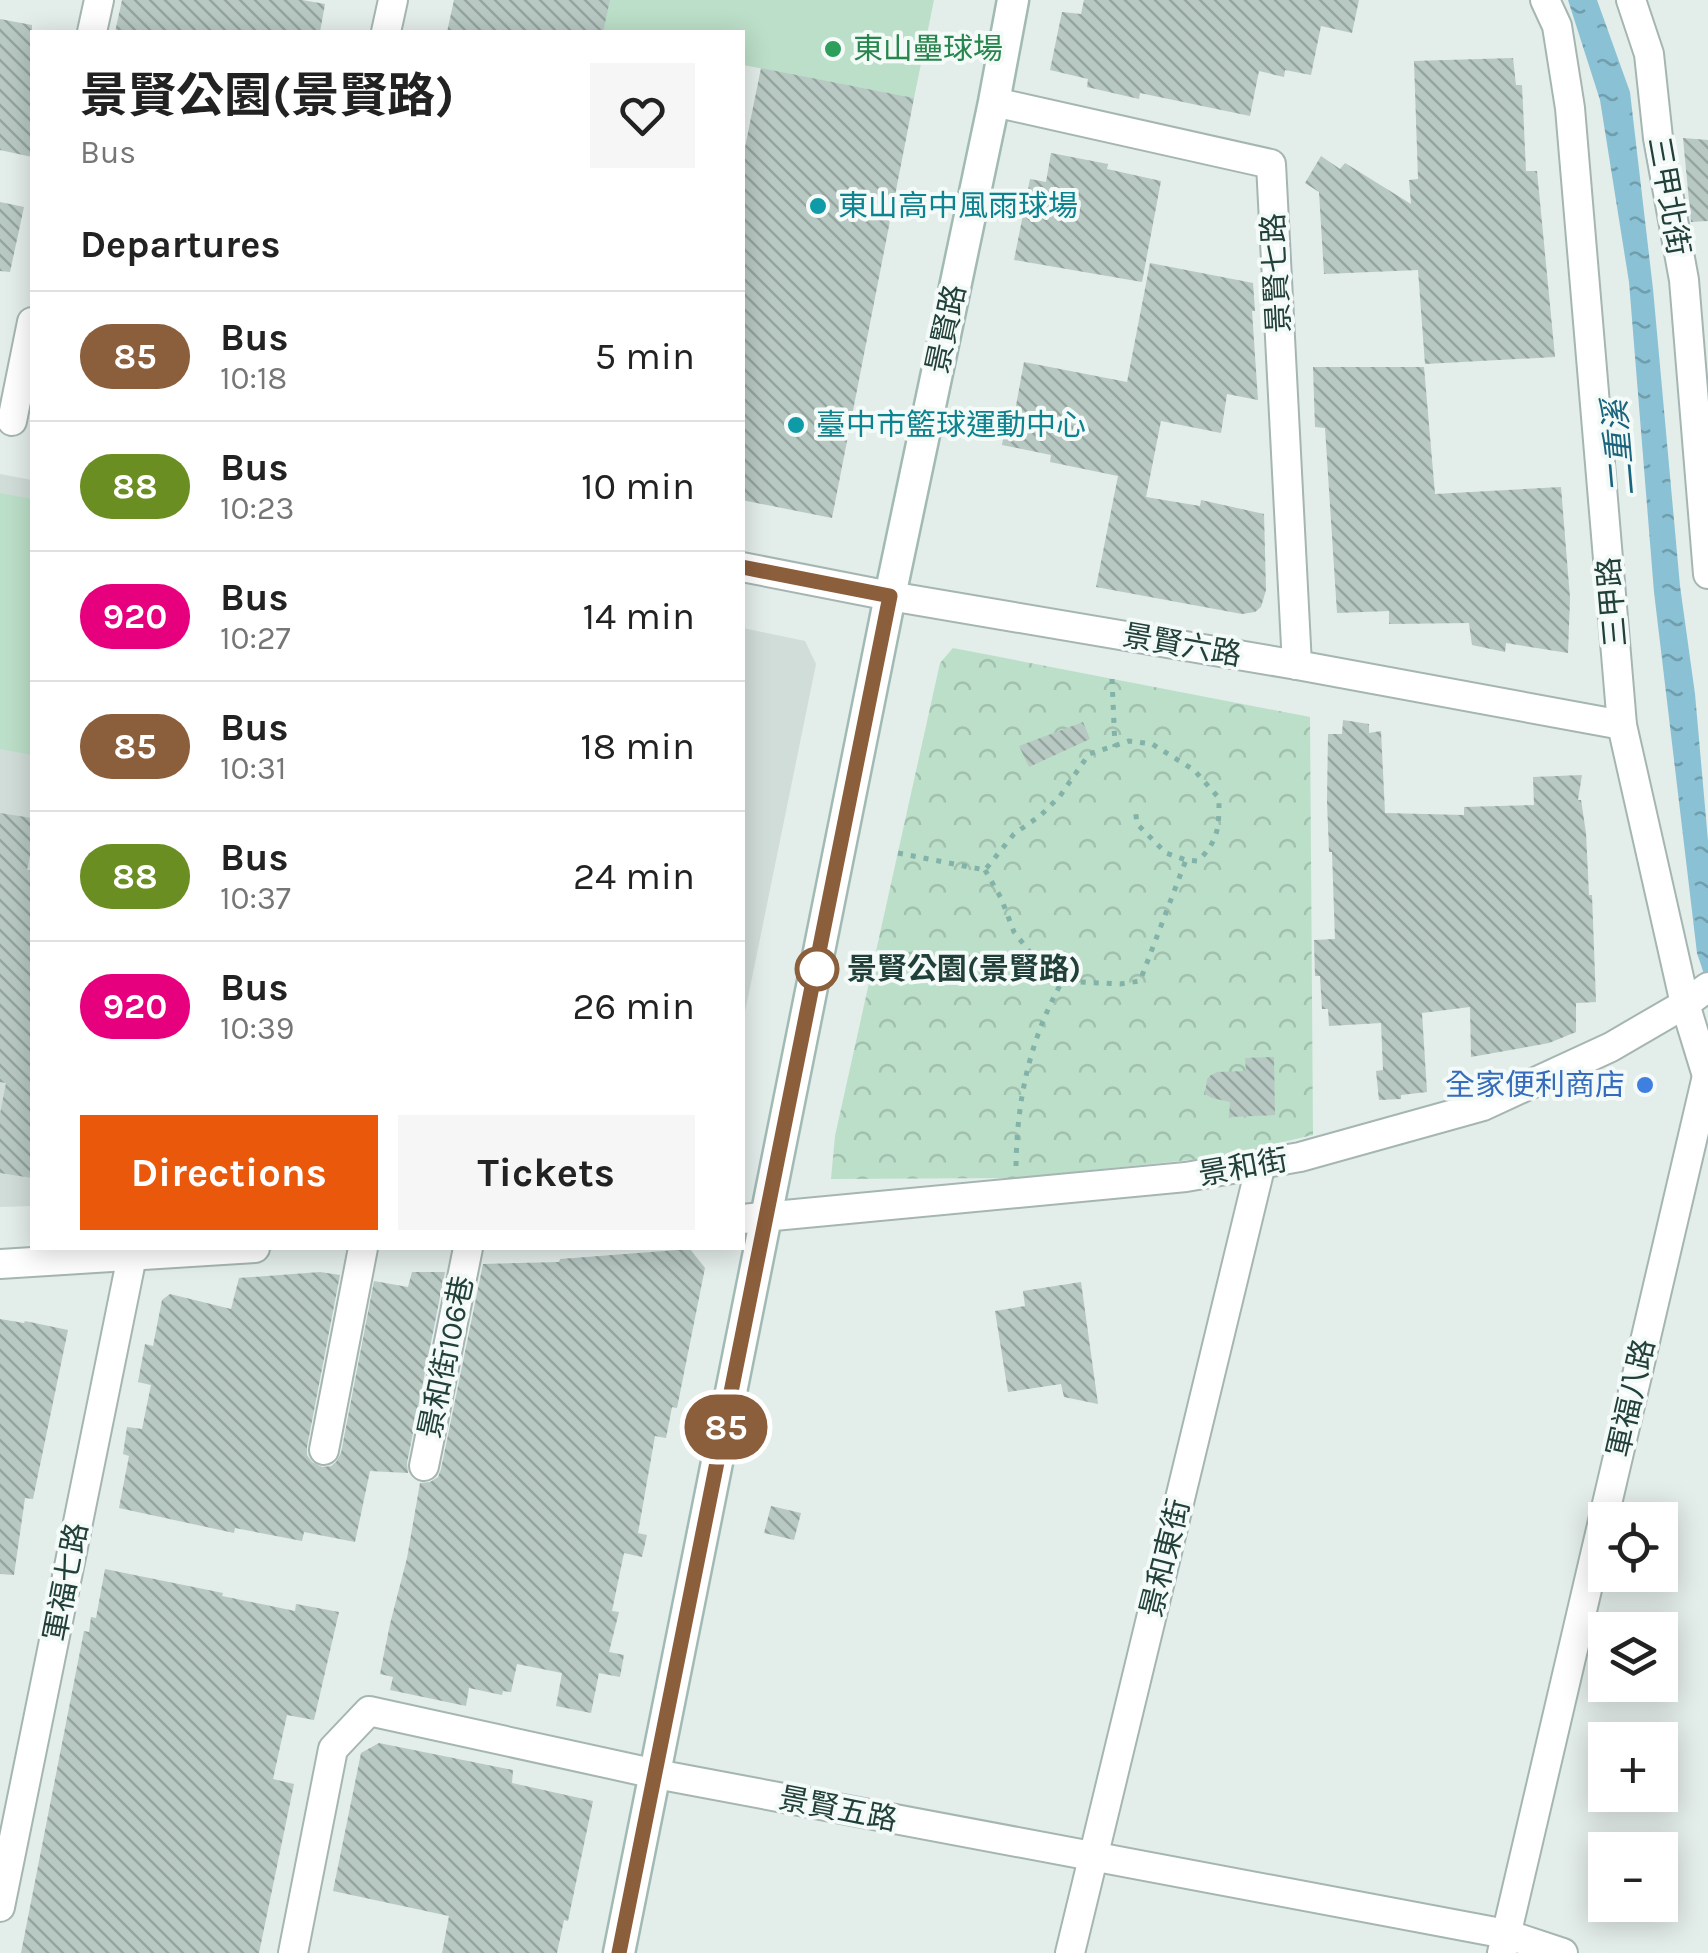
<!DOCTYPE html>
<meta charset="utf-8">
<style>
:root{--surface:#fff;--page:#f6f6f6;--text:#222;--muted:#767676;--line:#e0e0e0;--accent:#ea580c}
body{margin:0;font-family:Karla,"Noto Sans TC",sans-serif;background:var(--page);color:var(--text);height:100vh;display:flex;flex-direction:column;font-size:38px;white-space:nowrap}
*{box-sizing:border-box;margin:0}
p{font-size:32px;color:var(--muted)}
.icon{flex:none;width:55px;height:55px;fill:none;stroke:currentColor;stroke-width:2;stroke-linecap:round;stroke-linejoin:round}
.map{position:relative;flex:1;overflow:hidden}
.side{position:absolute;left:30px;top:30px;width:715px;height:1220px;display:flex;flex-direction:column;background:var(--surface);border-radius:0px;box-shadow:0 5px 25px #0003}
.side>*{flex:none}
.badge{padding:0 20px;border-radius:32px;font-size:35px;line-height:65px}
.controls{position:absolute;left:1588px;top:1502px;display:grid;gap:20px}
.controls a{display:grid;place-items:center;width:90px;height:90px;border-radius:0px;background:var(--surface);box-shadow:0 5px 25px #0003;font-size:50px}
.map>.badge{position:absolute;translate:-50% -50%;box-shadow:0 0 0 5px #fff}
h2{padding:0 50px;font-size:38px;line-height:90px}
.round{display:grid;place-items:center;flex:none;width:105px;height:105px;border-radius:0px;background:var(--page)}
.summary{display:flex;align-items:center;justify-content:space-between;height:170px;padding:0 50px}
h1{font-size:48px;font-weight:700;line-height:75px}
.primary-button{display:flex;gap:20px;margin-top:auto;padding:20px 50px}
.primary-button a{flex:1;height:115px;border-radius:0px;background:var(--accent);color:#fff;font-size:40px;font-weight:700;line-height:115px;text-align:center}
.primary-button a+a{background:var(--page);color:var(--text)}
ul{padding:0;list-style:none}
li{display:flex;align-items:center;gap:30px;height:130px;padding:0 50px;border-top:2px solid var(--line)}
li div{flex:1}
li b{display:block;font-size:38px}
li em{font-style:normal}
li .badge{min-width:110px;font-weight:700;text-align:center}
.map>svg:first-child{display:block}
.built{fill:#d1ddd9}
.park{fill:url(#park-crowns)}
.pitch{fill:#bcdfc9}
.water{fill:url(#water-ripples)}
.building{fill:url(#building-back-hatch)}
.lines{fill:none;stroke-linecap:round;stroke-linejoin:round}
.street-casing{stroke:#a5b6b2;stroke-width:32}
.secondary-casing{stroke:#a1bab3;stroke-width:35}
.path{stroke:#83b2a8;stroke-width:5;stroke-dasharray:5 8;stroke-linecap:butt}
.street{stroke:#fff;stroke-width:28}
.secondary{stroke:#fff;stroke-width:30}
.line-casing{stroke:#fff;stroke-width:22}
.line{stroke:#8b5e3c;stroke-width:15}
.leisure-dot{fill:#2e9e5b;stroke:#f4faf7;stroke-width:4}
.culture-dot{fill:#0f9aa8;stroke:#f4faf7;stroke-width:4}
.stop-dot{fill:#fff;stroke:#8b5e3c;stroke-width:5}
.shop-dot{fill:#3f7fe0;stroke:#f4faf7;stroke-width:4}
.labels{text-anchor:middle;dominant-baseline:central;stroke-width:8;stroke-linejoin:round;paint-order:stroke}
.leisure-label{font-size:30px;fill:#27864d;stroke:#f4faf7;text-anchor:start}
.street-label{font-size:30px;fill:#22403a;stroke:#f4faf7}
.culture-label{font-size:30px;fill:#0d838f;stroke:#f4faf7;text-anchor:start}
.stop-label{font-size:30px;font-weight:bold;fill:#22403a;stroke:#f4faf7;text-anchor:start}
.shop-label{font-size:30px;fill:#366cbe;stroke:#f4faf7;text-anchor:end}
.water-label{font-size:32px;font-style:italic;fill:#1a647e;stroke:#f4faf7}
</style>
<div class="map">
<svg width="1708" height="1953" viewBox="0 0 1708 1953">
<defs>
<pattern id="park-crowns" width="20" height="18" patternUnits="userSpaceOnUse" patternTransform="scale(2.5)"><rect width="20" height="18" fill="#bcdfc9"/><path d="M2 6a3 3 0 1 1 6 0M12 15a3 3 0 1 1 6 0" fill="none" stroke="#a1c0ad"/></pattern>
<pattern id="water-ripples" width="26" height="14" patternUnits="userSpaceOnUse" patternTransform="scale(2.5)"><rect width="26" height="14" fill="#8ac1d4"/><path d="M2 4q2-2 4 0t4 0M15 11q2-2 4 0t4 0" fill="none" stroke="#709ead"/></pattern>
<pattern id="building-back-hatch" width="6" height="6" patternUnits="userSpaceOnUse" patternTransform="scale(2.5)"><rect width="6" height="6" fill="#b8c8c3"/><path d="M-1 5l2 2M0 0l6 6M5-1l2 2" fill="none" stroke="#95a49f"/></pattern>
</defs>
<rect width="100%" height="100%" fill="#e3edea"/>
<g class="built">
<polygon points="0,474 32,480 32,888 0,882"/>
<polygon points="743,628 805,641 816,664 743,1022"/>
<polygon points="32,911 32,1206 0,1207 0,1075"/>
</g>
<polygon class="park" points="953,648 1310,717 1313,1135 1218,1157 1016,1178 831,1179 835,1136 940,663"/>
<g class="pitch">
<polygon points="455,0 934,0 914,98 743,65 742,32 575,32 453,9"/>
<polygon points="0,493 32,499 32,755 0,749"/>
</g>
<polygon class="water" points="1568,0 1597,0 1630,92 1653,289 1680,586 1695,694 1708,841 1708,986 1697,953 1654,592 1629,282 1600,100"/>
<g class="building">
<polygon points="122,0 302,0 325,4 320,32 115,32"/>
<polygon points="454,0 610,0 603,32 447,32"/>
<polygon points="1084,0 1359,0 1352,33 1321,26 1311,75 1285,70 1284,77 1259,71 1250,116 1140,93 1139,99 1087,87 1088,79 1050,70 1062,12 1081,14"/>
<polygon points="0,19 32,25 32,157 0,150"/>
<polygon points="1513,58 1516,85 1522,85 1526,171 1537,171 1555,357 1425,364 1418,270 1324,274 1319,192 1305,183 1321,156 1340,169 1345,163 1411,204 1409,180 1418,179 1414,61"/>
<polygon points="761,68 914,98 832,518 742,500 742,162"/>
<polygon points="1683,138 1708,140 1708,221 1691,222"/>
<polygon points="1051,153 1108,164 1107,169 1161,181 1142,282 1014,260 1030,179 1046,182"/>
<polygon points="0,202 24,207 10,272 0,271"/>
<polygon points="1150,263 1253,283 1255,311 1252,311 1258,400 1227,394 1221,433 1161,421 1146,497 1200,506 1201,500 1264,514 1266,590 1261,607 1255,612 1242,614 1096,587 1118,476 1050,462 1051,455 1002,445 1008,410 1015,411 1024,362 1127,382"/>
<polygon points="1313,367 1424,367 1435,494 1561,487 1570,598 1568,653 1506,643 1505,652 1472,645 1469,623 1389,624 1389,611 1337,613 1325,428 1315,427"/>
<polygon points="1343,720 1369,724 1369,733 1381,731 1385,813 1464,815 1464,807 1534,805 1533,777 1582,775 1578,800 1581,800 1586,833 1589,895 1592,895 1596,1002 1576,1003 1576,1032 1549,1043 1471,1057 1470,1007 1422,1013 1427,1092 1401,1095 1401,1099 1379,1100 1376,1071 1383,1070 1381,1023 1329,1026 1328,1009 1322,1009 1320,976 1315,976 1314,940 1335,939 1332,852 1329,852 1327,801 1328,734 1342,734"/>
<polygon points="1083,722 1090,739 1029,767 1019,746"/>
<polygon points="0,813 32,818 32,847 27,870 32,871 32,1178 0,1173 0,1114 6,1083 0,1082"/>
<polygon points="1274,1057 1275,1115 1229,1117 1230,1102 1212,1098 1205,1094 1207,1079 1211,1075 1217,1072 1246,1071 1245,1058"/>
<polygon points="690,1249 705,1268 677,1408 672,1407 666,1438 655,1436 638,1533 647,1535 642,1557 624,1553 612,1611 619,1612 609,1652 624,1655 620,1677 599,1673 591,1713 556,1706 562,1673 517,1664 511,1692 503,1691 502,1695 469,1688 466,1706 390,1690 393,1677 380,1674 390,1624 407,1558 420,1483 430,1482 438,1477 441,1469 483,1264 559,1262 560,1259"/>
<polygon points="320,1272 340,1275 307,1447 307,1455 312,1462 322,1467 331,1466 336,1462 341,1453 374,1281 408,1287 412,1272 445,1272 407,1463 408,1473 370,1471 355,1542 304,1532 302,1541 235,1528 234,1533 119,1508 129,1456 123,1454 127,1427 142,1429 151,1385 138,1382 145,1344 153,1346 162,1300 170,1294 231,1309 239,1278"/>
<polygon points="1081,1282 1098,1404 1064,1397 1061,1384 1008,1392 995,1311 1025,1306 1023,1291"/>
<polygon points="0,1319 24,1323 25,1321 68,1330 33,1499 25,1498 14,1575 0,1574"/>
<polygon points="771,1506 801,1513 794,1540 764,1533"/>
<polygon points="105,1569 223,1593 222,1596 295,1611 296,1604 339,1612 314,1720 287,1715 273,1779 294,1784 259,1953 21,1953 84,1631 89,1632 91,1617 96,1618"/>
<polygon points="379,1743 513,1770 512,1783 593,1801 568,1921 564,1920 557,1953 442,1953 449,1916 333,1891 361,1753"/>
</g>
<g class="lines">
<g class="street-casing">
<g id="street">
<polyline points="1545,0 1557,26 1570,108 1622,725 1685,1004 1708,1079"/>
<polyline points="1631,0 1649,54 1658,138 1684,280 1708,574"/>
<polyline points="92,32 99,0"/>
<polyline points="386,32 393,0"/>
<polyline points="994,102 1271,164 1297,665"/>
<polyline points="12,421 32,322"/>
<polyline points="742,567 890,596 1297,665 1622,725"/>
<polyline points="742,1219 1186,1177 1300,1157 1483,1106 1611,1047 1685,1004 1708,987"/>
<polyline points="0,1264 255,1248"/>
<polyline points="324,1450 363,1248"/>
<polyline points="424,1466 468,1248"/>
<polyline points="0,1907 132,1256"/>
<polyline points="293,1953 333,1749 369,1711 656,1774 1506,1934 1563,1953"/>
<polyline points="1070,1953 1261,1164"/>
<polyline points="1502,1953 1707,1076"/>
</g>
</g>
<g class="secondary-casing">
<polyline id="secondary" points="619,1953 890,596 994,102 1013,0"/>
</g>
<g class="path">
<polyline points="1112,679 1115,747"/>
<path d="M898,853L985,870L1014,834L1041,815L1060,796L1089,754L1129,741L1152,744L1194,770L1219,798C1219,827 1219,840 1198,861L1186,860L1166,853L1137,824L1135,807"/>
<polyline points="985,870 1001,898 1014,932 1033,956 1051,975 1080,982 1120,984 1140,981 1186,860"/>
<path d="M1016,1166C1017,1098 1030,1038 1064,978"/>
</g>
<use href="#street" class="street"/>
<use href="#secondary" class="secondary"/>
</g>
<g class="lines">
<g class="line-casing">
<polyline id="line" points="619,1953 890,596 742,567"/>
</g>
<use href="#line" class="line"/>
</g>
<circle class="leisure-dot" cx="833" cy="49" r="10"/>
<g class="culture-dot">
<circle cx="818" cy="206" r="10"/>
<circle cx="796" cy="425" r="10"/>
</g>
<circle class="stop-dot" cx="817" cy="969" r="20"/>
<circle class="shop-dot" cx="1645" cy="1085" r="10"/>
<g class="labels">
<g class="leisure-label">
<text x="853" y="49">東山壘球場</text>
</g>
<g class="street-label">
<text transform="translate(1669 196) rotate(80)">三甲北街</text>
<text transform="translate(1276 273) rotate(-93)">景賢七路</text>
<text transform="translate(946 329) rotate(-78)">景賢路</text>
<text transform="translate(1612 602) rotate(-95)">三甲路</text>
<text transform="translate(1182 645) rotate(10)">景賢六路</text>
<text transform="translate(1243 1167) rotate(-10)">景和街</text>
<text transform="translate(446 1357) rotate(-78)">景和街106巷</text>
<text transform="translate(1631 1398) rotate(-77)">軍福八路</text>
<text transform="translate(1165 1558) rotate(-76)">景和東街</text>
<text transform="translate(66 1582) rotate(-79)">軍福七路</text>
<text transform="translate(838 1809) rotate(11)">景賢五路</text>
</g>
<g class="culture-label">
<text x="838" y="206">東山高中風雨球場</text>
<text x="816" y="425">臺中市籃球運動中心</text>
</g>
<g class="stop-label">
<text x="847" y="969">景賢公園(景賢路)</text>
</g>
<g class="shop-label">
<text x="1625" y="1085">全家便利商店</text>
</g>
<g class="water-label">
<text transform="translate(1619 448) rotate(-95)">二重溪</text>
</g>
</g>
</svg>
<div class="controls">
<a><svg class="icon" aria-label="locate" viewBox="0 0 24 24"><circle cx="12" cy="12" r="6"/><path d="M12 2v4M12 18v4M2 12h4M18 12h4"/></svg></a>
<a><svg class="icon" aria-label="layers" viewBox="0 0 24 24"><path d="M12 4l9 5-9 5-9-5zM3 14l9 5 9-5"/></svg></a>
<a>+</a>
<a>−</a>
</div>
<b class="badge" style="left:726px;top:1427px;background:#8b5e3c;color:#fff">85</b>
<section class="side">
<div class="summary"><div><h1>景賢公園(景賢路)</h1><p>Bus</p></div><a class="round"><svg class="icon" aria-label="heart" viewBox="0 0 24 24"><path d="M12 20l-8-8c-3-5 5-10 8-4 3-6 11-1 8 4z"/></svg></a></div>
<h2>Departures</h2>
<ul>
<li><span class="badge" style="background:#8b5e3c;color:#fff">85</span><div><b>Bus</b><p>10:18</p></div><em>5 min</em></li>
<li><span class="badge" style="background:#6b8e23;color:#fff">88</span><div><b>Bus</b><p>10:23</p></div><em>10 min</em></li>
<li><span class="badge" style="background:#e6007e;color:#fff">920</span><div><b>Bus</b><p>10:27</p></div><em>14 min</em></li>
<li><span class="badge" style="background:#8b5e3c;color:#fff">85</span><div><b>Bus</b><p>10:31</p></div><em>18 min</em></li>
<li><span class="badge" style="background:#6b8e23;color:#fff">88</span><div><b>Bus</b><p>10:37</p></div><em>24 min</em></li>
<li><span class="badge" style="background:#e6007e;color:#fff">920</span><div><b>Bus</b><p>10:39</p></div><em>26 min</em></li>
</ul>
<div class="primary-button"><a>Directions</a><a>Tickets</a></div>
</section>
</div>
